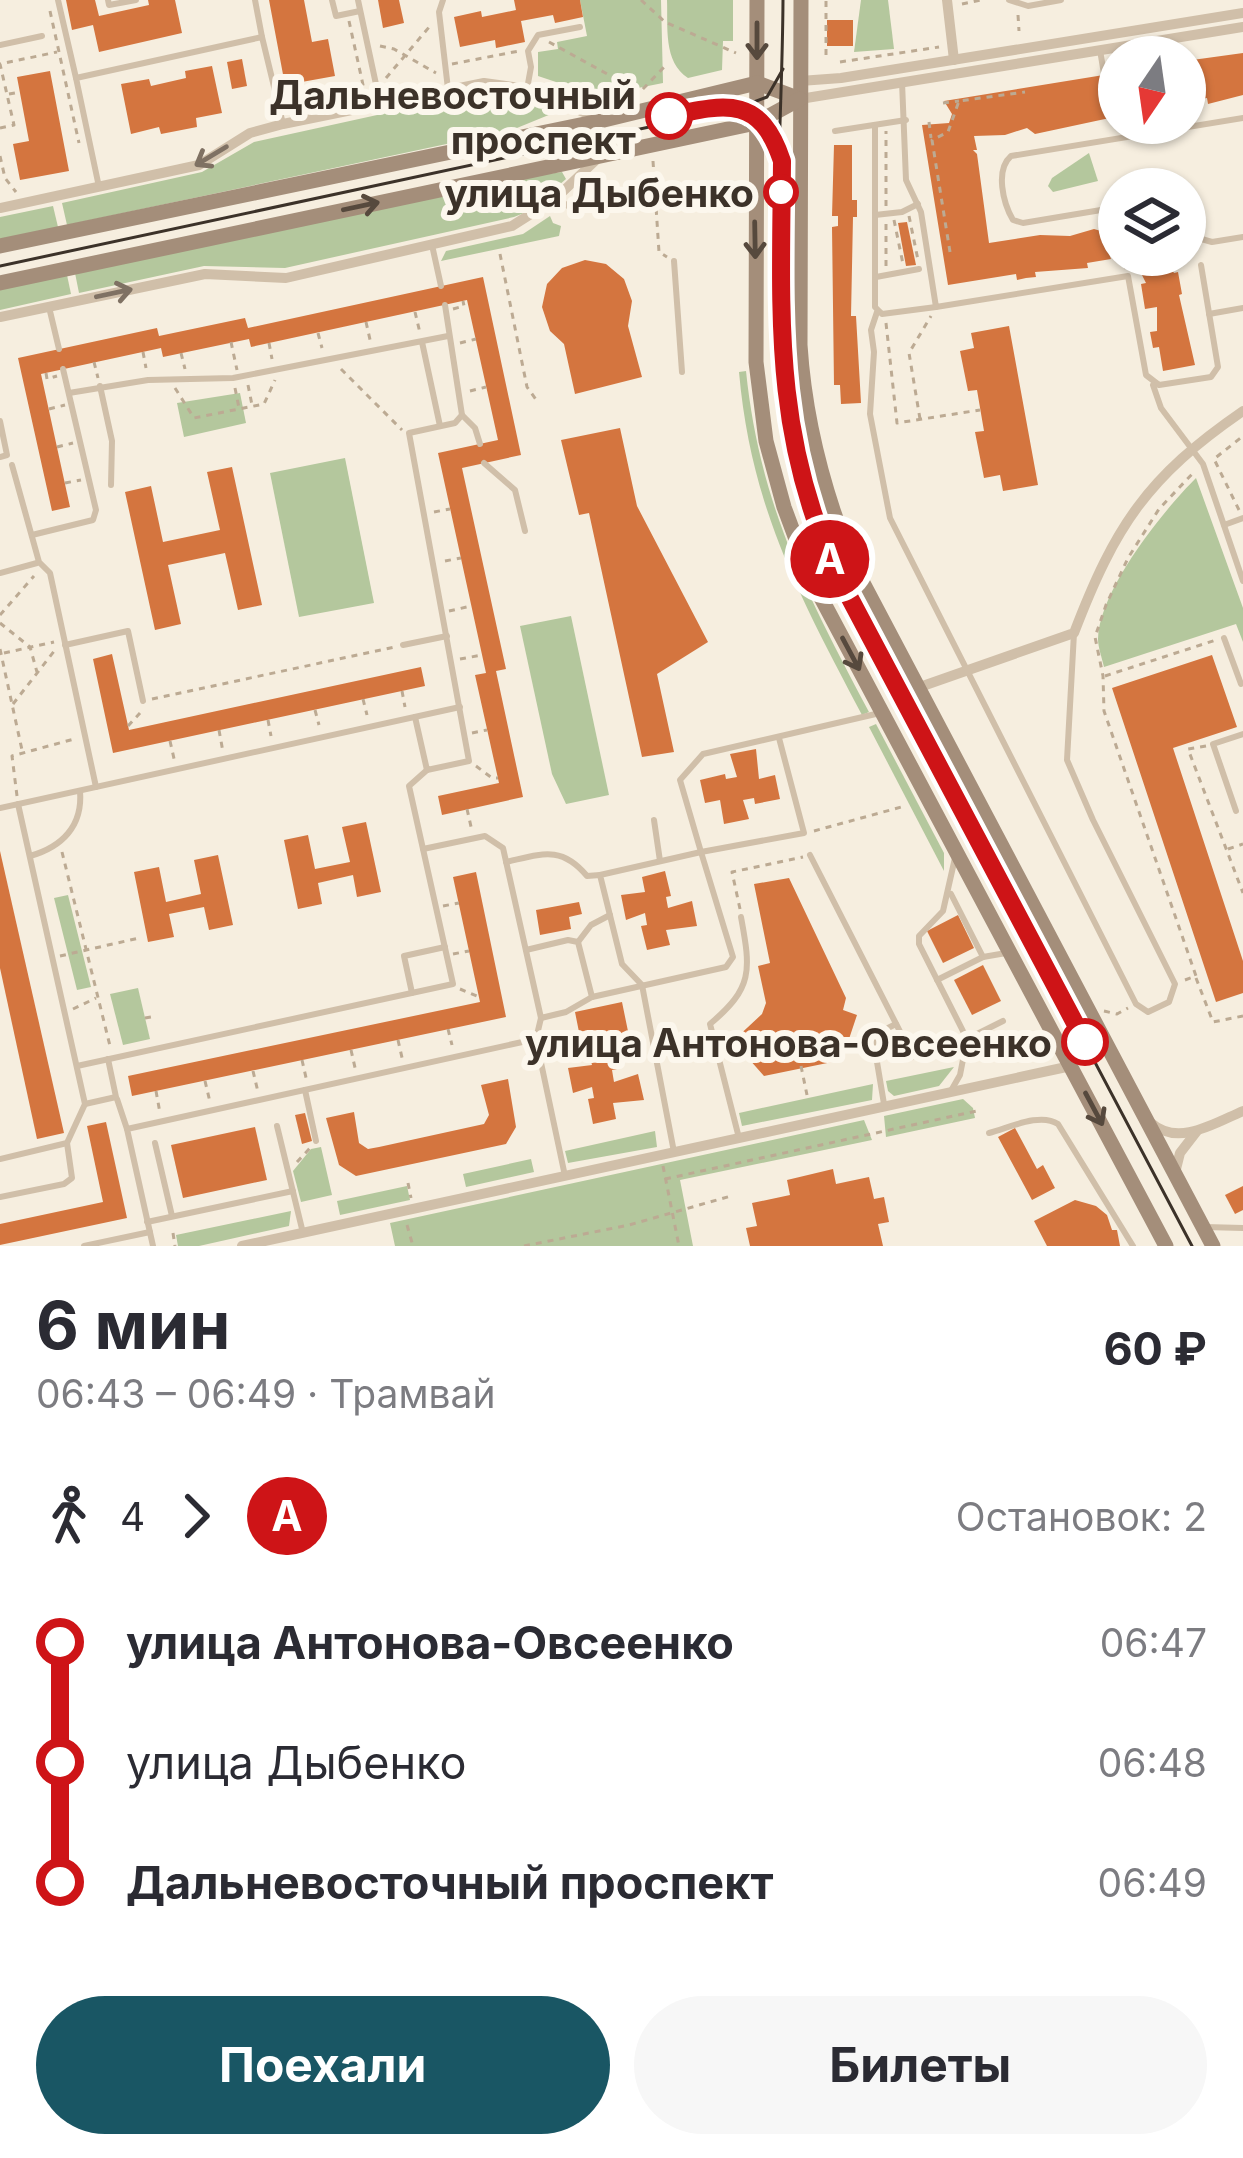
<!DOCTYPE html>
<html lang="ru">
<meta charset="utf-8">
<style>
:root{--surface:#fff;--page:#f7f7f7;--text:#2b2b33;--muted:#7c7c81;--accent:#195664}
body{margin:0;font-family:Inter,sans-serif;background:var(--page);color:var(--text);height:100vh;display:flex;flex-direction:column;font-size:45px;white-space:nowrap}
*{box-sizing:border-box;margin:0}
p{font-size:39px;color:var(--muted)}
.icon{flex:none;width:66px;height:66px;fill:none;stroke:currentColor;stroke-width:2;stroke-linecap:round;stroke-linejoin:round}
.map{position:relative;height:1246px;overflow:hidden}
.side{display:flex;flex-direction:column;background:var(--surface);flex:1}
.side>*{flex:none}
.badge{padding:0 24px;border-radius:39px;font-size:42px;line-height:78px}
.needle{width:78px;rotate:193deg}
.tools{position:absolute;left:1098px;top:36px;display:grid;gap:24px}
.tools a{display:grid;place-items:center;width:108px;height:108px;border-radius:50%;background:var(--surface);box-shadow:0 3px 9px #0004;font-size:60px}
.map>.badge{position:absolute;translate:-50% -50%;box-shadow:0 0 0 6px #fff}
.legs{display:flex;align-items:center;gap:18px;height:132px;padding:0 36px;font-size:39px}
.legs p{margin-inline-start:auto}
.headline{display:flex;align-items:center;justify-content:space-between;height:204px;padding:0 36px}
h1{font-size:66px;font-weight:700;line-height:90px}
.primary-button{display:flex;gap:24px;margin-top:auto;padding:24px 36px}
.primary-button a{flex:1;height:138px;border-radius:72px;background:var(--accent);color:#fff;font-size:48px;font-weight:700;line-height:138px;text-align:center}
.primary-button a+a{background:var(--page);color:var(--text)}
ul{padding:0 36px;list-style:none}
li{display:flex;align-items:center;gap:42px;height:120px;font-size:45px}
li i{display:grid;place-items:center;width:18px;height:100%;margin:0 15px;background:currentColor}
li i::after{content:'';width:30px;height:30px;margin:-15px;border:9px solid;border-radius:50%;background:var(--surface)}
li p{margin-inline-start:auto}
li:first-child i{background:linear-gradient(#0000 50%,currentColor 0)}
li:last-child i{background:linear-gradient(currentColor 50%,#0000 0)}
.map>svg:first-child{display:block}
.green{fill:#b4c79d}
.building{fill:#d4753f}
.lines{fill:none;stroke-linecap:round;stroke-linejoin:round}
.path{stroke:#bcaa93;stroke-width:3;stroke-dasharray:6 6;stroke-linecap:butt}
.service{stroke:#d0bfa9;stroke-width:6}
.minor{stroke:#d0bfa9;stroke-width:10}
.secondary{stroke:#a48e7a;stroke-width:15}
.tram{stroke:#3c3229;stroke-width:3}
.oneway{stroke:#56493d}
.oneway2{stroke:#7f7163}
.line-1-casing{stroke:#fff;stroke-width:27}
.line-1{stroke:#ce1417;stroke-width:18}
.stop-1-dot{fill:#fff;stroke:#ce1417;stroke-width:6}
.labels{text-anchor:middle;dominant-baseline:central;stroke-width:12;stroke-linejoin:round;paint-order:stroke}
.stop-label{font-size:39px;font-weight:bold;fill:#3c3229;stroke:#fcf7ed;text-anchor:end}
</style>
<div class="map">
<svg width="1243" height="1246" viewBox="0 0 1243 1246">
<rect width="100%" height="100%" fill="#f6eedf"/>
<g class="green">
<polygon points="580,0 661,0 663,83 598,96 538,76 538,52 558,49 557,42 587,36"/>
<path d="M667,0H733V41H723L722,70L688,78C663,62 668,26 667,0Z"/>
<polygon points="861,0 888,0 894,49 854,52"/>
<polygon points="482,92 505,93 555,107 556,112 512,130 67,225 62,203 202,172 254,142"/>
<polygon points="1089,153 1098,181 1053,192 1048,186 1052,178"/>
<polygon points="562,172 566,179 529,211 514,217 285,268 204,266 79,293 75,273 518,178"/>
<polygon points="53,206 58,227 0,239 0,217"/>
<polygon points="550,216 553,223 561,226 559,236 441,261 446,251 523,234"/>
<polygon points="67,275 71,294 0,310 0,289"/>
<path d="M746,371C760,506 807,595 869,712L862,715C800,597 751,508 739,372Z"/>
<polygon points="240,393 246,423 184,437 177,403"/>
<polygon points="345,458 374,603 299,617 270,473"/>
<path d="M1196,478L1243,608V642L1236,624L1104,667C1102,658 1098,647 1098,639C1099,590 1163,511 1196,478Z"/>
<polygon points="571,616 609,795 566,804 552,774 520,626"/>
<polygon points="876,724 944,853 944,871 869,727"/>
<polygon points="68,895 91,987 77,990 54,898"/>
<polygon points="138,988 150,1039 123,1045 110,994"/>
<polygon points="954,1067 939,1086 894,1096 888,1091 886,1081"/>
<polygon points="873,1084 872,1100 742,1126 739,1113"/>
<polygon points="963,1099 973,1108 975,1118 886,1137 884,1116"/>
<polygon points="864,1120 872,1140 680,1180 693,1246 395,1246 390,1223"/>
<polygon points="655,1131 657,1147 568,1163 565,1151"/>
<polygon points="321,1147 332,1195 301,1202 293,1171 311,1149"/>
<polygon points="531,1159 534,1172 466,1187 463,1174"/>
<polygon points="407,1186 410,1200 340,1215 337,1201"/>
<polygon points="291,1211 289,1226 199,1246 178,1246 176,1235"/>
</g>
<g class="building">
<polygon points="66,0 95,0 99,16 149,5 148,0 175,0 182,33 99,52 93,25 72,30"/>
<polygon points="269,0 304,0 312,42 328,39 335,76 285,85"/>
<polygon points="378,0 399,0 404,23 383,28"/>
<polygon points="514,0 580,0 583,17 555,23 553,15 521,21 525,42 496,48 495,40 460,47 454,17 481,11 482,17 516,10"/>
<rect x="827" y="20" width="26" height="26"/>
<polygon points="1243,53 1243,95 1208,104 1207,98 1185,102 1185,61"/>
<polygon points="242,59 247,86 232,89 227,62"/>
<polygon points="212,66 222,113 196,118 197,127 161,134 159,127 131,134 121,84 149,79 151,86 186,78 185,71"/>
<polygon points="50,71 69,171 20,180 13,144 29,141 17,77"/>
<polygon points="1116,73 1119,116 1035,134 1027,128 1005,135 974,136 977,150 973,150 977,154 989,243 1040,235 1070,236 1094,229 1101,231 1111,259 1087,263 1088,268 1035,272 1036,277 1026,278 1017,280 1016,274 948,285 922,125 949,123 952,114 944,101"/>
<polygon points="834,145 852,145 852,200 857,200 857,217 853,217 851,316 856,316 861,403 841,404 840,385 834,385 832,227 838,226 838,216 832,216"/>
<polygon points="907,222 916,265 906,266 898,223"/>
<polygon points="1145,255 1168,255 1170,266 1174,273 1178,272 1182,294 1179,295 1195,365 1163,371 1159,347 1153,348 1150,332 1157,331 1157,307 1145,309 1141,284 1146,283 1140,271 1147,270"/>
<polygon points="585,260 606,264 624,279 632,301 628,326 642,377 575,394 564,344 550,331 542,307 547,284 562,268"/>
<polygon points="483,277 521,455 462,468 506,669 496,671 523,797 442,815 438,796 499,783 475,675 486,673 438,453 498,440 467,300 251,347 249,339 163,357 161,348 41,374 70,507 52,511 18,358 157,328 159,336 245,318 248,328"/>
<polygon points="1009,326 1038,485 1003,491 1000,475 984,478 975,432 984,431 977,390 968,391 960,351 974,348 971,333"/>
<polygon points="620,428 637,506 708,642 657,674 674,752 642,757 589,513 579,515 561,440"/>
<polygon points="232,467 262,605 238,610 225,553 168,565 181,624 155,630 125,492 151,486 163,542 220,530 207,472"/>
<polygon points="112,654 129,730 421,667 425,686 113,753 93,659"/>
<polygon points="1212,655 1237,727 1173,748 1243,961 1243,993 1216,1002 1112,688"/>
<polygon points="756,749 759,779 775,775 780,799 755,804 754,798 743,800 749,819 724,824 720,800 705,803 700,780 725,774 726,779 737,777 730,754"/>
<polygon points="366,822 381,892 357,897 353,875 318,883 322,904 298,909 284,840 308,835 315,869 350,862 342,827"/>
<polygon points="0,851 64,1133 37,1139 0,968"/>
<polygon points="218,855 233,925 209,930 204,907 169,914 174,937 148,942 134,872 159,867 166,902 201,894 194,860"/>
<polygon points="665,871 671,896 666,897 668,908 692,901 697,926 666,930 670,945 647,950 641,926 647,925 645,913 626,920 621,895 645,892 642,877"/>
<polygon points="476,872 506,1017 132,1096 128,1076 480,1002 453,877"/>
<polygon points="789,878 846,998 843,1010 857,1015 842,1060 764,1076 733,1041 762,1014 766,1003 758,966 770,963 754,884"/>
<polygon points="579,902 582,914 569,917 571,929 540,935 536,910"/>
<polygon points="958,915 974,948 943,963 927,931"/>
<polygon points="983,965 1001,1001 972,1015 954,980"/>
<polygon points="622,1002 630,1041 635,1045 613,1051 617,1069 612,1070 614,1082 638,1074 644,1100 613,1103 616,1119 593,1124 588,1099 594,1098 592,1087 573,1093 568,1068 592,1065 584,1031 579,1032 575,1012"/>
<polygon points="508,1079 516,1127 506,1144 356,1176 339,1165 326,1118 354,1112 359,1143 368,1149 379,1147 484,1124 489,1115 481,1085"/>
<polygon points="305,1113 312,1141 302,1144 295,1115"/>
<polygon points="106,1122 127,1218 0,1245 0,1224 103,1202 87,1126"/>
<polygon points="255,1127 267,1180 183,1198 171,1145"/>
<polygon points="1015,1128 1037,1169 1043,1165 1055,1188 1032,1200 998,1137"/>
<polygon points="833,1169 836,1184 869,1177 874,1199 884,1197 889,1222 878,1224 883,1246 750,1246 746,1228 757,1226 752,1203 790,1195 787,1180"/>
<polygon points="1243,1186 1243,1210 1235,1214 1225,1195"/>
<polygon points="1075,1200 1096,1206 1107,1215 1112,1230 1117,1230 1120,1246 1047,1246 1034,1221"/>
</g>
<g class="lines">
<g class="path">
<polyline points="641,0 665,22 736,53"/>
<polyline points="962,4 981,0"/>
<polyline points="50,11 79,143"/>
<polyline points="1018,15 1019,31"/>
<polyline points="349,21 365,94"/>
<polyline points="549,42 640,92 667,64"/>
<polyline points="380,46 394,49 436,73"/>
<polyline points="826,55 826,0"/>
<polyline points="840,62 939,47"/>
<polyline points="452,64 519,51"/>
<polyline points="386,78 430,26"/>
<polyline points="9,94 20,92"/>
<polyline points="943,103 959,101"/>
<polyline points="929,122 931,138"/>
<polyline points="0,128 14,125 0,64 57,52"/>
<polyline points="0,156 5,178 16,192"/>
<polyline points="653,161 659,252 667,257"/>
<polyline points="886,206 886,131"/>
<polyline points="909,216 918,260"/>
<polyline points="894,220 903,264"/>
<polyline points="950,252 932,140 948,132 959,101 1025,92"/>
<polyline points="500,254 527,387 537,401"/>
<polyline points="1123,255 1126,269"/>
<polyline points="886,266 886,221"/>
<polyline points="453,309 464,306 463,301"/>
<polyline points="415,312 420,333"/>
<polyline points="366,322 371,344"/>
<polyline points="886,323 897,423 980,410"/>
<polyline points="318,333 322,348"/>
<polyline points="231,342 237,370"/>
<polyline points="269,343 272,359"/>
<polyline points="460,343 476,339"/>
<polyline points="143,352 146,368"/>
<polyline points="181,353 185,369"/>
<polyline points="94,362 98,378"/>
<polyline points="341,369 402,430"/>
<polyline points="46,373 47,379 57,376"/>
<polyline points="248,385 252,405"/>
<polyline points="175,388 194,418 264,404 275,380"/>
<polyline points="235,388 239,408"/>
<polyline points="470,391 486,387"/>
<polyline points="49,409 65,405"/>
<polyline points="920,419 909,353 931,316"/>
<polyline points="57,447 73,443"/>
<polyline points="65,483 81,480"/>
<polyline points="1239,510 1214,459 1243,436"/>
<polyline points="434,512 450,509"/>
<polyline points="445,561 461,558"/>
<polyline points="449,611 471,606"/>
<polyline points="0,615 34,576"/>
<polyline points="0,623 30,647 37,672"/>
<polyline points="0,649 22,750"/>
<polyline points="4,653 54,642"/>
<polyline points="460,659 482,655"/>
<polyline points="1105,676 1216,640"/>
<polyline points="402,691 405,707"/>
<polyline points="152,699 395,647"/>
<polyline points="363,699 367,715"/>
<polyline points="13,704 55,650"/>
<polyline points="315,710 319,725"/>
<polyline points="268,720 271,736"/>
<polyline points="128,726 140,713"/>
<polyline points="219,730 223,752"/>
<polyline points="472,733 487,730"/>
<polyline points="170,741 175,763"/>
<polyline points="1206,746 1188,749 1243,893"/>
<polyline points="476,766 492,778 498,778"/>
<polyline points="17,796 12,756 74,739"/>
<polyline points="467,809 472,831"/>
<polyline points="814,831 905,806"/>
<polyline points="1228,849 1243,844"/>
<polyline points="62,852 110,1046"/>
<polyline points="443,906 459,903"/>
<polyline points="740,909 732,872 803,857"/>
<polyline points="453,954 469,951"/>
<polyline points="60,956 139,938"/>
<polyline points="1196,978 1213,1022 1243,1016"/>
<polyline points="1185,980 1196,976 1104,711 1103,676 1095,637 1106,605 1128,558 1159,509 1193,473"/>
<polyline points="460,989 479,997"/>
<polyline points="73,1009 96,998"/>
<polyline points="1104,1011 1117,1014 1128,1008"/>
<polyline points="145,1018 156,1016"/>
<polyline points="448,1029 452,1045"/>
<polyline points="398,1040 403,1062"/>
<polyline points="351,1050 356,1072"/>
<polyline points="302,1060 307,1082"/>
<polyline points="801,1066 807,1095"/>
<polyline points="253,1071 258,1092"/>
<polyline points="205,1081 210,1102"/>
<polyline points="156,1091 160,1113"/>
<polyline points="297,1162 311,1147"/>
<polyline points="663,1166 679,1246"/>
<polyline points="665,1179 981,1110"/>
<polyline points="408,1183 411,1198"/>
<polyline points="407,1225 413,1246"/>
<polyline points="173,1233 175,1246"/>
<polyline points="524,1246 629,1225 731,1196"/>
</g>
<g class="service">
<polyline points="58,0 76,78"/>
<polyline points="108,0 109,5 136,0"/>
<polyline points="255,0 262,37"/>
<polyline points="332,0 336,16 360,11"/>
<polyline points="358,0 380,103"/>
<polyline points="443,0 439,12 448,89"/>
<polyline points="1009,0 1028,6 1061,0"/>
<polyline points="1149,42 1151,57"/>
<polyline points="0,45 42,36"/>
<polyline points="1100,50 1104,74"/>
<polyline points="902,82 906,180 921,212 936,307 1128,276 1146,375 1159,385 1211,377 1218,367 1201,265"/>
<polyline points="527,89 531,67 528,51 538,35 580,27"/>
<polyline points="1139,123 1141,135"/>
<polyline points="875,125 875,307 882,314 936,307"/>
<polyline points="835,131 906,120"/>
<polyline points="99,187 76,78 262,37 283,124"/>
<polyline points="556,198 574,210 631,201"/>
<polyline points="1185,202 1190,227 1198,238 1212,242 1243,237"/>
<path d="M1119,207L1023,223L1013,220C1003,203 995,170 1011,156L1243,118"/>
<polyline points="875,215 902,212 918,204"/>
<polyline points="432,245 441,286"/>
<polyline points="674,261 682,372"/>
<polyline points="876,277 919,269"/>
<polyline points="49,307 59,349"/>
<polyline points="877,312 871,330 874,352 870,414 890,518 1136,1004 1148,1012 1169,1002 1175,984 1093,820 1067,760 1074,633"/>
<polyline points="1209,314 1243,308"/>
<polyline points="422,342 440,426"/>
<polyline points="1153,385 1161,408 1203,464 1243,581"/>
<polyline points="100,386 112,441 111,485"/>
<polyline points="69,393 148,380 233,378 448,336"/>
<polyline points="462,415 475,428 480,444"/>
<polyline points="0,421 7,455 0,457"/>
<polyline points="484,463 515,490 525,531"/>
<polyline points="12,465 39,562 50,573 96,787"/>
<polyline points="1224,525 1243,518"/>
<polyline points="32,535 93,520 96,510 63,369"/>
<polyline points="0,573 37,563"/>
<polyline points="1224,638 1241,684"/>
<polyline points="65,645 128,631 143,701"/>
<polyline points="403,645 447,636"/>
<polyline points="415,717 427,770 469,761 409,433 455,423 462,415 445,305"/>
<polyline points="0,808 460,707"/>
<polyline points="1236,811 1213,744 1243,734"/>
<polyline points="654,820 660,861"/>
<polyline points="423,849 485,836 503,848 541,1018 566,1012 592,997 726,967 733,957 701,852 804,833 779,738"/>
<polyline points="810,855 913,1057"/>
<path d="M30,856C62,847 83,826 80,791"/>
<path d="M506,862C542,854 561,845 587,876L600,875"/>
<polyline points="951,894 983,957"/>
<polyline points="578,942 591,925 610,915"/>
<polyline points="526,950 568,940 578,942 592,997"/>
<polyline points="937,980 983,957 1006,953"/>
<polyline points="412,993 404,956 445,947"/>
<polyline points="536,1039 565,1176"/>
<polyline points="967,1039 1003,1021"/>
<polyline points="77,1066 453,984 409,786 427,770"/>
<polyline points="952,1089 960,1075 967,1039 919,944 919,936 943,911 955,858"/>
<polyline points="305,1090 316,1141"/>
<polyline points="117,1099 127,1129"/>
<polyline points="85,1104 116,1097 108,1059"/>
<polyline points="884,1104 874,1044 882,1031 896,1024"/>
<polyline points="277,1126 303,1233"/>
<path d="M989,1133C1009,1128 1040,1112 1058,1124L1133,1246"/>
<path d="M739,1138L710,1024C753,988 751,971 741,917"/>
<polyline points="155,1143 172,1216"/>
<polyline points="674,1152 642,985 622,964 600,875 701,852 680,780 703,754 880,713"/>
<polyline points="0,1159 67,1143 85,1104 18,804"/>
<polyline points="0,1197 64,1184 72,1178 67,1143"/>
<polyline points="147,1222 293,1191"/>
<polyline points="1205,1227 1243,1228"/>
<polyline points="84,1246 150,1232"/>
<polyline points="153,1246 127,1129 536,1039 541,1018"/>
</g>
<g class="minor">
<polyline points="947,0 954,60"/>
<polyline points="800,81 841,78 1243,13"/>
<polyline points="800,99 1243,27"/>
<polyline points="0,208 199,165 250,133 283,124 484,83 527,89 601,119"/>
<polyline points="0,317 205,274 286,278 512,226 556,198 597,159"/>
<path d="M917,688L1074,633C1115,526 1147,477 1243,411"/>
<path d="M1151,1123C1178,1147 1215,1123 1243,1111"/>
<polyline points="1175,1173 1180,1153 1197,1131"/>
<polyline points="242,1246 1071,1066"/>
</g>
<g class="secondary">
<polyline points="757,0 756,362 766,441 784,507 810,577 1166,1246"/>
<path d="M801,0L800,345C805,422 824,493 853,564L1213,1246"/>
<polyline points="0,246 604,120 757,83 800,99"/>
<polyline points="0,283 756,123 800,99"/>
</g>
<g class="tram">
<path d="M783,0C782,191 754,393 836,572L1192,1246"/>
<path d="M718,114C747,119 762,136 774,162"/>
<polyline points="0,266 738,108 767,97 783,69"/>
</g>
</g>
<defs><path id="oneway-shaft" d="M-6 0H5M1.5-3L5.5 0L1.5 3" fill="none" stroke-width="1.6" stroke-linecap="round" stroke-linejoin="round" transform="scale(3)"/></defs>
<g class="oneway">
<use href="#oneway-shaft" transform="translate(757 41) rotate(90)"/>
<use href="#oneway-shaft" transform="translate(361 206) rotate(-12)"/>
<use href="#oneway-shaft" transform="translate(755 240) rotate(89)"/>
<use href="#oneway-shaft" transform="translate(851 654) rotate(62)"/>
<use href="#oneway-shaft" transform="translate(1094 1109) rotate(62)"/>
</g>
<g class="oneway2">
<use href="#oneway-shaft" transform="translate(211 156) rotate(149)"/>
<use href="#oneway-shaft" transform="translate(114 293) rotate(-12)"/>
</g>
<g class="lines">
<g class="line-1-casing">
<path id="line-1" d="M669,116C726,104 760,95 782,161C781,311 772,431 836,572L1085,1042"/>
</g>
<use href="#line-1" class="line-1"/>
</g>
<g class="stop-1-dot">
<circle cx="669" cy="116" r="21"/>
<circle cx="781" cy="192" r="15"/>
<circle cx="1085" cy="1042" r="21"/>
</g>
<g class="labels">
<g class="stop-label">
<text x="636" y="94">Дальневосточный<tspan x="636" dy="45">проспект</tspan></text>
<text x="754" y="192">улица Дыбенко</text>
<text x="1052" y="1042">улица Антонова-Овсеенко</text>
</g>
</g>
</svg>
<div class="tools">
<a><svg class="needle" viewBox="-14 -14 28 28"><path d="M0-13l5 13h-10z" fill="#e53935"/><path d="M0 13l5-13h-10z" fill="#7c7c81"/></svg></a>
<a><svg class="icon" aria-label="layers" viewBox="0 0 24 24"><path d="M12 4l9 5-9 5-9-5zM3 14l9 5 9-5"/></svg></a>
</div>
<b class="badge" style="left:830px;top:559px;background:#ce1417;color:#fff">А</b>
</div>
<section class="side">
<div class="headline"><div><h1>6 мин</h1><p>06:43 – 06:49 · Трамвай</p></div><b>60 ₽</b></div>
<div class="legs"><svg class="icon" aria-label="walk" viewBox="0 0 24 24"><circle cx="13" cy="4" r="2"/><path d="M13 8l-2 6 4 7M11 14l-3 7M7 12l3-4h3l4 4"/></svg>4<svg class="icon" aria-label="forward" viewBox="0 0 24 24"><path d="M9 5l7 7-7 7"/></svg><b class="badge" style="background:#ce1417;color:#fff">А</b><p>Остановок: 2</p></div>
<ul>
<li><i style="color:#ce1417"></i><b>улица Антонова-Овсеенко</b><p>06:47</p></li>
<li><i style="color:#ce1417"></i><span>улица Дыбенко</span><p>06:48</p></li>
<li><i style="color:#ce1417"></i><b>Дальневосточный проспект</b><p>06:49</p></li>
</ul>
<div class="primary-button"><a>Поехали</a><a>Билеты</a></div>
</section>
